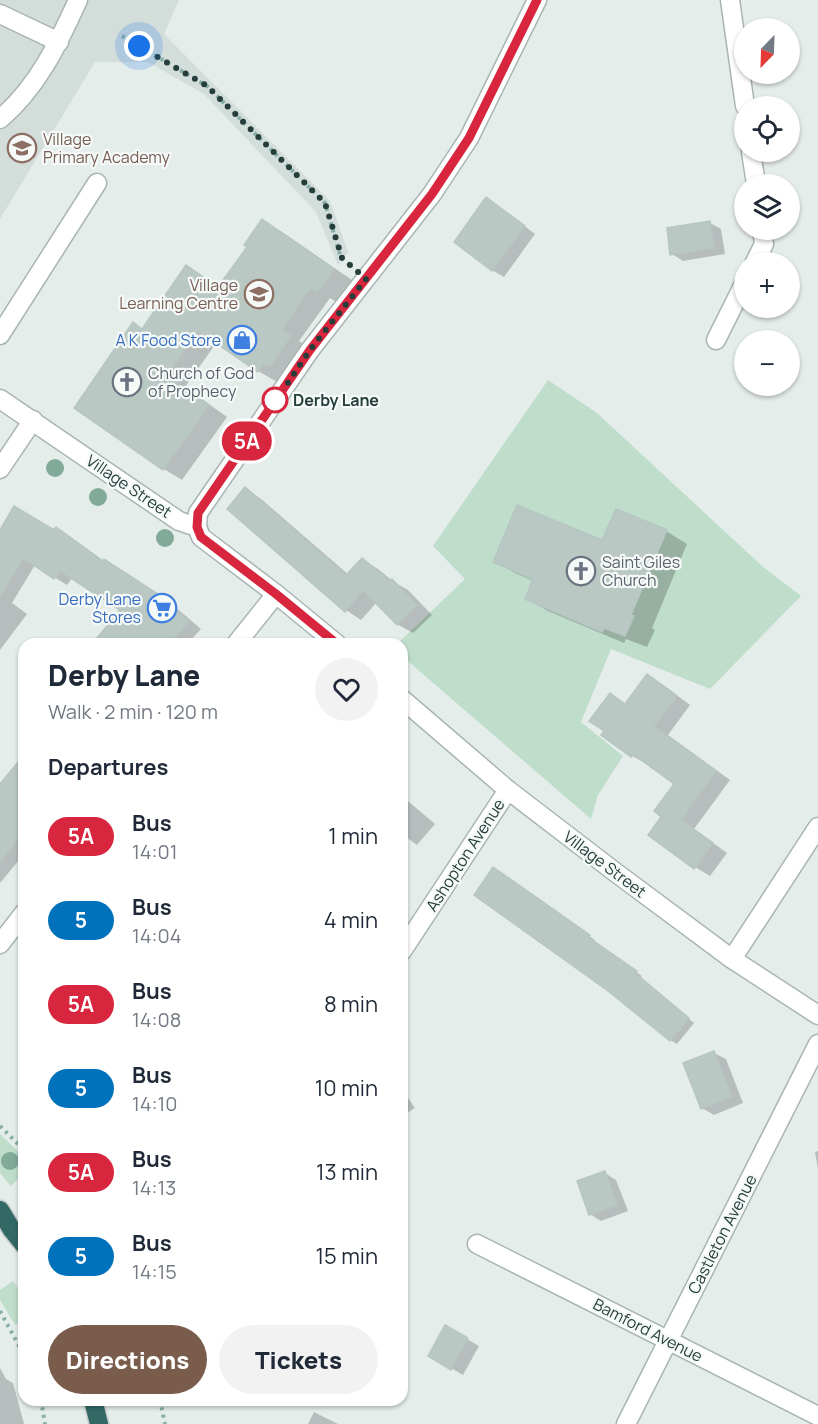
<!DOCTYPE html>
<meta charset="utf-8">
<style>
:root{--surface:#fff;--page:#f2f2f3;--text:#1f2937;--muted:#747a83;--accent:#7a5c4c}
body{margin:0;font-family:Manrope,sans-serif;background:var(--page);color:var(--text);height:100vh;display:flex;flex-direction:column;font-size:22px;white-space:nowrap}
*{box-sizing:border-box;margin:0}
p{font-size:20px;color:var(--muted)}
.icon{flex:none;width:33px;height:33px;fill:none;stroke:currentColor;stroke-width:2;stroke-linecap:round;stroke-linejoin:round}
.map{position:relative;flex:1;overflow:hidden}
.panel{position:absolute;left:18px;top:638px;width:390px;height:768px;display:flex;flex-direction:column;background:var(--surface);border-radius:18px;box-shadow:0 2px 4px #0004}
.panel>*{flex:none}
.badge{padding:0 12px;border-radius:20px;font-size:21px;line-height:39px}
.needle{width:39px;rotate:203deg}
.buttons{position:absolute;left:734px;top:18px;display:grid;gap:12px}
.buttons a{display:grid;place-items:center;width:66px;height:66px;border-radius:50%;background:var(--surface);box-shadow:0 2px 4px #0004;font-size:30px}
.you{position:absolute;width:30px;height:30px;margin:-15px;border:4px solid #fff;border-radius:50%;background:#1a73e8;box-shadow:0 0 0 9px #1a73e833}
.map>.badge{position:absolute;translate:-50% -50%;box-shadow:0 0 0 3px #fff}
h2{padding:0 30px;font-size:22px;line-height:54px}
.round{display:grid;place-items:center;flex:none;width:63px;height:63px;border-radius:32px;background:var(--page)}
.head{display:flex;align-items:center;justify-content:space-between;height:102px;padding:0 30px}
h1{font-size:28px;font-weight:800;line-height:45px}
.button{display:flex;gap:12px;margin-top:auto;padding:12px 30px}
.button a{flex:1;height:69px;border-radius:36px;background:var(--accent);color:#fff;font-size:24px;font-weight:800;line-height:69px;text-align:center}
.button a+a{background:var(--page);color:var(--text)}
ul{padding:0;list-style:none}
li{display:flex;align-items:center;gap:18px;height:84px;padding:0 30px}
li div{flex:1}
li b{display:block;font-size:22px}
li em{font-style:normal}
li .badge{min-width:66px;font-weight:700;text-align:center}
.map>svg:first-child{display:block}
.built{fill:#d3ddda}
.green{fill:#bfddcb}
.shadow{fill:#0003}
.building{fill:#bac8c4;stroke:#b7c6c2;stroke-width:1.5}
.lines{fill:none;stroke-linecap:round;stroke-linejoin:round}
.minor-casing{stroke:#a8b5b3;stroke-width:21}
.highway-casing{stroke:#c2c9c8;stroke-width:21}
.path{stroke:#87afa8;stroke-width:4;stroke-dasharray:3 4.5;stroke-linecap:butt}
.minor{stroke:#fff;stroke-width:18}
.highway{stroke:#326965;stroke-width:18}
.tree{fill:#82aa98}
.line-casing{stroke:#fff;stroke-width:14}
.line{stroke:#d7263d;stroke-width:9}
.walk{stroke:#253e3b;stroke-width:6;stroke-dasharray:0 10.8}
.stop-dot{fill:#fff;stroke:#d7263d;stroke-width:3}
.labels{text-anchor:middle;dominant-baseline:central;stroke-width:4.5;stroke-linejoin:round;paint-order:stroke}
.education-label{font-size:16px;fill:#785e54;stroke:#f5faf8;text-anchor:start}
.shop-label{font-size:16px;fill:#366cbe;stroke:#f5faf8;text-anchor:end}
.worship-label{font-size:16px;fill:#5b616d;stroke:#f5faf8;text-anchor:start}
.stop-label{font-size:16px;font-weight:bold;fill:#253e3b;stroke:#f5faf8;text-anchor:start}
.street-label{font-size:16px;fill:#253e3b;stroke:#f5faf8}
</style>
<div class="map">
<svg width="818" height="1424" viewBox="0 0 818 1424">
<rect width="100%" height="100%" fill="#e5edeb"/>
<polygon class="built" points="0,0 179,0 164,34 330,201 348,252 338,265 316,212 204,94 148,62 95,62 0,219"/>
<g class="green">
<polygon points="548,380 597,413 762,566 801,596 710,689 611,649 581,722 623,756 598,795 591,819 402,656 402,644 397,644 465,579 433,546"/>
<polygon points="0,1134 24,1157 24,1173 11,1186 0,1173"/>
<polygon points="13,1281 24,1298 24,1320 15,1325 0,1300 0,1290"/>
</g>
<g class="shadow">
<polygon points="486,199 497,205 535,234 504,277 492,270"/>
<polygon points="263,221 282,232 352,280 336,302 330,298 299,341 309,348 289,376 283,372 277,382 258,371 217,342 185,387 227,417 182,480 164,469 143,330 187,267 219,288 249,247"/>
<polygon points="710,223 721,229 725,254 683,261 672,254"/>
<polygon points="246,489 261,499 349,575 362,560 378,569 394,582 408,590 432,615 413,633 397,624 377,602 361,620 346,610"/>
<polygon points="666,531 687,544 652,628 655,630 647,647 626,639 624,643 548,611 527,599 534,581 517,574 495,562"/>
<polygon points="55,532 69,536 104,562 117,568 173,605 201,629 187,644 94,644 122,609 73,577 67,585 35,565 12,603 27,614 0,650 0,533"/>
<polygon points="648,676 662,684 690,705 668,735 730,780 694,829 727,853 710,876 695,867 650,834 663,817 676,784 648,763 647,764 632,756 603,735"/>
<polygon points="24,757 24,854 0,883 0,786"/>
<polygon points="402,796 435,824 417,845 402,834"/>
<polygon points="500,873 595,940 593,942 642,976 640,978 694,1023 677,1044 670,1040"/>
<polygon points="714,1053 726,1059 743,1103 714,1115 702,1108"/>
<polygon points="402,1089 415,1108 402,1116"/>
<polygon points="818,1151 818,1169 815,1152"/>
<polygon points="605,1173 616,1180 628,1211 601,1221 590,1214"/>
<polygon points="446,1327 479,1346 463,1375 430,1356"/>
<polygon points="0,1368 6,1379 13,1383 24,1424 0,1424"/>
<polygon points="314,1412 338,1424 308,1424"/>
</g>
<g class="building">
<polygon points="486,197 525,226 492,271 454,242"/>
<polygon points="262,219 334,269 317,292 310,288 282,329 291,336 270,366 264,363 258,372 198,331 167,375 209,405 163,470 74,408 133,322 142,329 186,265 218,287 247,247 244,245"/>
<polygon points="710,221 714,248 670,255 667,228"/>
<polygon points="245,487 346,575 362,558 390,581 392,579 417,605 397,625 363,590 345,612 227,509"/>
<polygon points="517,505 602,540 616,509 667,530 631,615 634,616 625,636 604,628 602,632 525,599 533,579 493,562"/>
<polygon points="14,506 54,530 56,527 103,561 104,559 161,596 189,621 169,644 92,644 120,610 60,571 54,579 23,558 0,596 0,530"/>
<polygon points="647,674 677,696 654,726 716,771 681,820 713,843 694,869 648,835 661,817 654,811 674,784 633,754 631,757 601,735 604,731 589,721 610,693 625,704"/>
<polygon points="24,755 24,832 0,862 0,784"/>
<polygon points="493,867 590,935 588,937 637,971 635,973 689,1018 670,1041 608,991 474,895"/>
<polygon points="714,1051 732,1097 701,1109 683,1063"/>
<polygon points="605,1171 617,1205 589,1215 577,1181"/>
<polygon points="445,1325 468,1338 451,1370 428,1356"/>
</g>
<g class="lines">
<g class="minor-casing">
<g id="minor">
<polyline points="730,0 745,106"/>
<polyline points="0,14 59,42"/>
<path d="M0,119C37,88 58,44 78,0"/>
<polyline points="751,152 756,184"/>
<polyline points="755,262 764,244 762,230"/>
<polyline points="0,335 97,183"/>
<polyline points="716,340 744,284"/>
<polyline points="0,399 179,521 197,527"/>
<polyline points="0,469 33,420"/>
<polyline points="236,644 276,594"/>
<polyline points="337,644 276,594 201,537 197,527 198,513 310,350 432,194 469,138 537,0"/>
<polyline points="402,699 508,790 615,872 732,959 818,1015"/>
<polyline points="0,944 24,913"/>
<polyline points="402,951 508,790"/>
<polyline points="732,959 818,827"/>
<polyline points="477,1244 818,1416"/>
<polyline points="626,1424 818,1044"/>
</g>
</g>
<g class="highway-casing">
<g id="highway">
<polyline points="0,1210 12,1230 24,1245"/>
<polyline points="93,1400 99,1424"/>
</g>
</g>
<g class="path">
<polyline points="122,36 207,86 325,203 341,258 350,265"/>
<polyline points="0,1126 24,1150"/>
<polyline points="0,1311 24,1355"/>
<polyline points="41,1400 45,1424"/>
<polyline points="160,1400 165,1424"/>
</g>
<use href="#minor" class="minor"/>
<use href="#highway" class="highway"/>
</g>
<g class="tree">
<circle cx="55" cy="468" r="9"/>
<circle cx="98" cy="497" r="9"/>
<circle cx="165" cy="538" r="9"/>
<circle cx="10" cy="1161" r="9"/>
</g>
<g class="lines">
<g class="line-casing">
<polyline id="line" points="337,644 276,594 201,537 197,527 198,513 310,350 432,194 469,138 537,0"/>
</g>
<use href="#line" class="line"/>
<polyline class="walk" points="139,46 207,86 325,203 342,258 366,279 310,350 273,405 275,400"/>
</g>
<defs>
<g id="school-ring" transform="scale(1.5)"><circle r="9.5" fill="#f5faf8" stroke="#8d6e63" stroke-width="1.5"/><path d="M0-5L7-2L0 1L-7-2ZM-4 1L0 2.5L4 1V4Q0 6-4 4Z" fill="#8d6e63"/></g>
<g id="university-ring" transform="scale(1.5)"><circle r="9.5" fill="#f5faf8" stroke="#8d6e63" stroke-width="1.5"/><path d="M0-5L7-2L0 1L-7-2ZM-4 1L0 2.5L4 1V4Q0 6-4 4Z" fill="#8d6e63"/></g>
<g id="shop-ring" transform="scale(1.5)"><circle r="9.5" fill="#f5faf8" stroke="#3f7fe0" stroke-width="1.5"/><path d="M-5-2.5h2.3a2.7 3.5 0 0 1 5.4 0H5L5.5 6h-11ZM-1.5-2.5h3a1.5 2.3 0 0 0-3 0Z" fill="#3f7fe0"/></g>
<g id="church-ring" transform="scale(1.5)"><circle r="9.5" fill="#f5faf8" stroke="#6b7280" stroke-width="1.5"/><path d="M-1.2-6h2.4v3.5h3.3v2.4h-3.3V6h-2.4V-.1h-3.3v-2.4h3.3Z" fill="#6b7280"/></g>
<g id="supermarket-ring" transform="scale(1.5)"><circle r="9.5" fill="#f5faf8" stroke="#3f7fe0" stroke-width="1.5"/><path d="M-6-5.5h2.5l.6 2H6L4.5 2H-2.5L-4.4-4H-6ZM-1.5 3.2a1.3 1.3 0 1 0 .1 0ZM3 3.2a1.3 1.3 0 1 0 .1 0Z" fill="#3f7fe0"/></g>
</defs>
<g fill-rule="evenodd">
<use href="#school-ring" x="22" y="148"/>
<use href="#university-ring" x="259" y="294"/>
<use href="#shop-ring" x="242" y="340"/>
<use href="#church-ring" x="127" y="382"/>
<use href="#church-ring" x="581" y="571"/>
<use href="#supermarket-ring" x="162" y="608"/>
</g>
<circle class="stop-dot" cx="275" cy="400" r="12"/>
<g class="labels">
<g class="education-label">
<text x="43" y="139">Village<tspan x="43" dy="18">Primary Academy</tspan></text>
<text x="238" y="285" text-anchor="end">Village<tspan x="238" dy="18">Learning Centre</tspan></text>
</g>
<g class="shop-label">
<text x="221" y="340">A K Food Store</text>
<text x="141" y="599">Derby Lane<tspan x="141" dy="18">Stores</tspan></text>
</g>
<g class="worship-label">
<text x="148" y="373">Church of God<tspan x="148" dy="18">of Prophecy</tspan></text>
<text x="602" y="562">Saint Giles<tspan x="602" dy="18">Church</tspan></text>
</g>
<g class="stop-label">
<text x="293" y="400">Derby Lane</text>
</g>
<g class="street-label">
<text transform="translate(129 486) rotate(34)">Village Street</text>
<text transform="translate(465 855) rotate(-57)">Ashopton Avenue</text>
<text transform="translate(605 864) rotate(37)">Village Street</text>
<text transform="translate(722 1234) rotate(-63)">Castleton Avenue</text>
<text transform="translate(648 1330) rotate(27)">Bamford Avenue</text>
</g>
</g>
</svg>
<div class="buttons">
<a><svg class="needle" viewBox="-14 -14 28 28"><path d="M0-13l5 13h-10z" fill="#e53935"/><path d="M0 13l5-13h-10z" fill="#747a83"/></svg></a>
<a><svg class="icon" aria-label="locate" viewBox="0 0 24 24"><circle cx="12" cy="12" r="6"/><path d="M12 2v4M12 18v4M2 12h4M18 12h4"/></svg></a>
<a><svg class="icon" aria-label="layers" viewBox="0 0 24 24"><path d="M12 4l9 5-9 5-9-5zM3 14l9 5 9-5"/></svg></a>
<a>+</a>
<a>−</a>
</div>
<div class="you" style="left:139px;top:46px"></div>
<b class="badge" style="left:247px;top:441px;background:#d7263d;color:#fff">5A</b>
<section class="panel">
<div class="head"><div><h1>Derby Lane</h1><p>Walk · 2 min · 120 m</p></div><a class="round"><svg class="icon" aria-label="heart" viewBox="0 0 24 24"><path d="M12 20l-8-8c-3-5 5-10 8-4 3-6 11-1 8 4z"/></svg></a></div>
<h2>Departures</h2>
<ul>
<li><span class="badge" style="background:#d7263d;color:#fff">5A</span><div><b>Bus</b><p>14:01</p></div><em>1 min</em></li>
<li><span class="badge" style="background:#0072bc;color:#fff">5</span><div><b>Bus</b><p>14:04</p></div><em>4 min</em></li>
<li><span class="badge" style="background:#d7263d;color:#fff">5A</span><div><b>Bus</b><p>14:08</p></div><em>8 min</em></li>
<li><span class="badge" style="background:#0072bc;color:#fff">5</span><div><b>Bus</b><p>14:10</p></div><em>10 min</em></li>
<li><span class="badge" style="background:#d7263d;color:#fff">5A</span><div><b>Bus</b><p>14:13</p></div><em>13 min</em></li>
<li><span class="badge" style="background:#0072bc;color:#fff">5</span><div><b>Bus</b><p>14:15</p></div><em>15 min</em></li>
</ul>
<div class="button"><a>Directions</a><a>Tickets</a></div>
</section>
</div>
